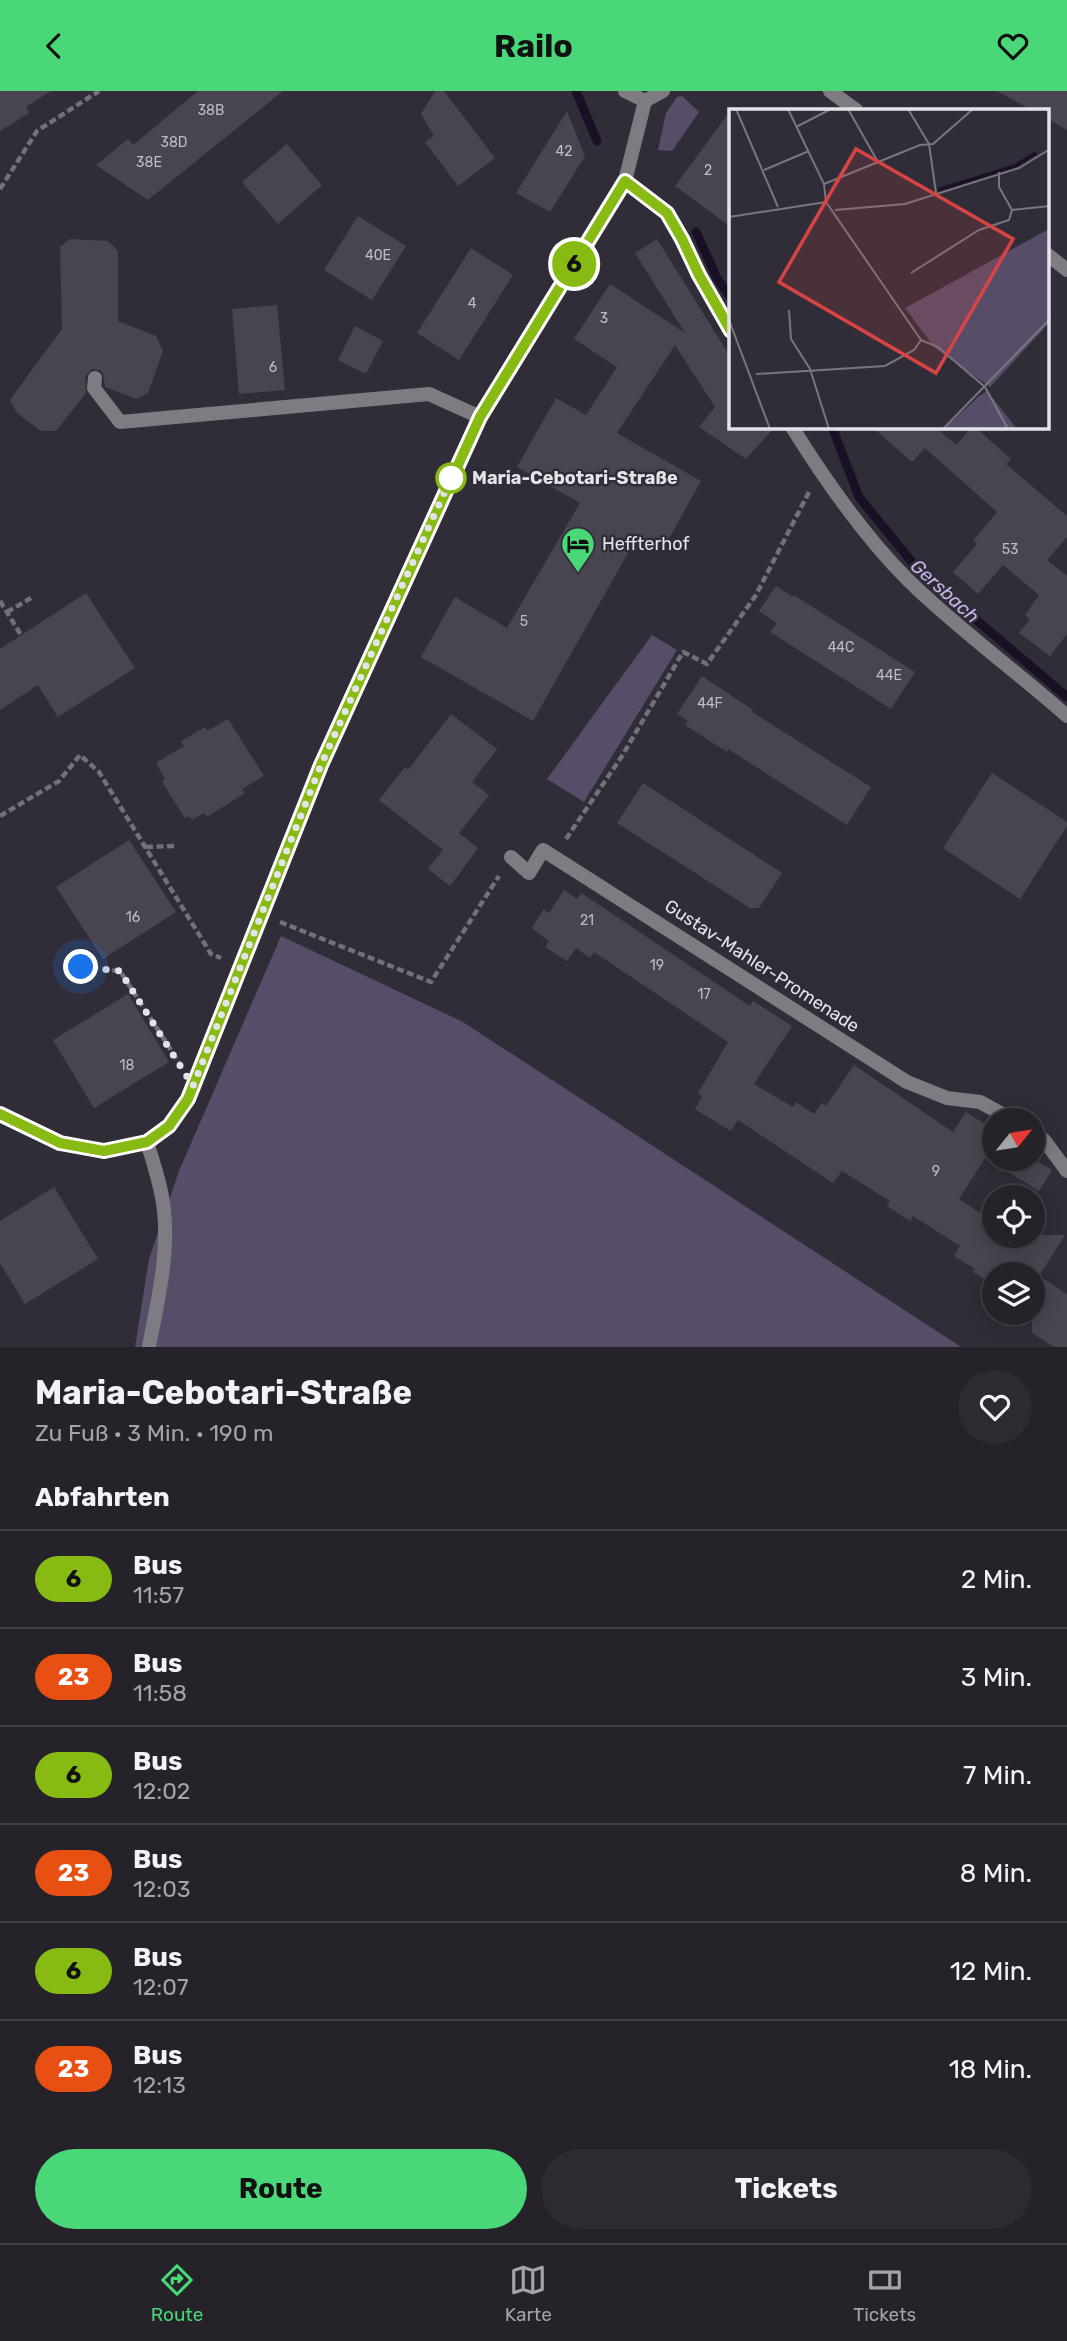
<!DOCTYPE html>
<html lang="de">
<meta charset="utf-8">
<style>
:root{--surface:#25222a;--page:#2d2a32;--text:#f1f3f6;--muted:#a3a4a8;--line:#423f47;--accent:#49d778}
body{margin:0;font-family:Rubik,sans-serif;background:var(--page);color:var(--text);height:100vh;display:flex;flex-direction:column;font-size:26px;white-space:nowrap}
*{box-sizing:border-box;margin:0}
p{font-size:23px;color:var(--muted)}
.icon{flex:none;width:38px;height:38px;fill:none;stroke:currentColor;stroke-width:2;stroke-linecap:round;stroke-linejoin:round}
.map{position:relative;height:1256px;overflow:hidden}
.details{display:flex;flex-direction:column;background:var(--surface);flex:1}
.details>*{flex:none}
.badge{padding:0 14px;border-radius:23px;font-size:24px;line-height:46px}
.needle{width:46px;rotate:60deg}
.tools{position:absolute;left:982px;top:1017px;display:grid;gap:14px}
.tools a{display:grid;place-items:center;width:63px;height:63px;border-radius:50%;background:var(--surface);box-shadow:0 4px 18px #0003,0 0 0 2px var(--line);font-size:35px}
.you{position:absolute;width:35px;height:35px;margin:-18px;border:5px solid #fff;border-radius:50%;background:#1a73e8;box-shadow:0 0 0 10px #1a73e833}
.map>.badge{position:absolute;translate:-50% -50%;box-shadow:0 0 0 4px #fff}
h2{padding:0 35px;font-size:26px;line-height:63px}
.round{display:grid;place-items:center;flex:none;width:74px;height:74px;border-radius:37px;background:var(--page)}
.overview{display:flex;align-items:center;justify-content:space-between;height:119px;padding:0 35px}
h1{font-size:33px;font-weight:700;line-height:52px}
.button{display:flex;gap:14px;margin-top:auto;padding:14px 35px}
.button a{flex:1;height:80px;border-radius:42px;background:var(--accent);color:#111;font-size:28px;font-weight:700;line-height:80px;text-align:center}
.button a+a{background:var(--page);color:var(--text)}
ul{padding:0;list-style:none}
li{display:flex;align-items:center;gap:21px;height:98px;padding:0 35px;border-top:2px solid var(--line)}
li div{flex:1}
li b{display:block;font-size:26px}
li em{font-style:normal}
li .badge{min-width:77px;font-weight:700;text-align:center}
header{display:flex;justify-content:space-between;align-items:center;height:91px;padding:0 35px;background:var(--accent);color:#111;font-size:32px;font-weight:700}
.dock{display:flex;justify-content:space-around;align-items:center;height:98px;border-top:2px solid var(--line);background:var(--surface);font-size:19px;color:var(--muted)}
.dock a{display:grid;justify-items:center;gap:4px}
.dock .selected{color:var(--accent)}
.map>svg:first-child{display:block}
.green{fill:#574d68}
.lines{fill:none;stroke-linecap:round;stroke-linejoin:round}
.stream{stroke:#191026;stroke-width:9}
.building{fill:#484550}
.path{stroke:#737079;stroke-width:4.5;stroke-dasharray:7 3.5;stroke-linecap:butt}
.lane{stroke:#7e7c82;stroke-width:14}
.street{stroke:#7e7c82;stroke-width:14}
.line-casing{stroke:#fff;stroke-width:16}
.line{stroke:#88ba14;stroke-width:10}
.walk{stroke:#e5e3ea;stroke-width:7;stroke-dasharray:0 12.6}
.stop-dot{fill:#fff;stroke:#88ba14;stroke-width:3.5}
.labels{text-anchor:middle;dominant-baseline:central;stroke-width:5;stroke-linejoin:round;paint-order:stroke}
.number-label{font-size:14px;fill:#bebcc4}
.stop-label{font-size:18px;font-weight:bold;fill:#e5e3ea;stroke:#312d38;text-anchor:start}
.poi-label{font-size:18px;fill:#e5e3ea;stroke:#312d38;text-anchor:start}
.street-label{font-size:18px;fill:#e5e3ea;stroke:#312d38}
.water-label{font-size:19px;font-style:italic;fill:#c7b5e8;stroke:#312d38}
.inset-river{fill:none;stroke:#191026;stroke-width:3.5}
.inset-road{fill:none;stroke:#79767f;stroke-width:2}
.view{fill:#d84445;fill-opacity:0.15;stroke:#d84445;stroke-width:3.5}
.inset-edge{fill:none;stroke:#e5e3ea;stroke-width:3.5}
</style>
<header><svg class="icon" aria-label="back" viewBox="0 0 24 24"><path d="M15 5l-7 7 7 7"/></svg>Railo<svg class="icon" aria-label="heart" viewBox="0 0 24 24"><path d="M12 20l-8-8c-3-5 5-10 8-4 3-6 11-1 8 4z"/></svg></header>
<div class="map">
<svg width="1067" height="1256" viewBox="0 0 1067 1256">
<rect width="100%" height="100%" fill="#312d38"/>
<g class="green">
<polygon points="682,5 699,21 672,60 658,59 666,22 677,6"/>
<polygon points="652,544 677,559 584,711 547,688"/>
<polygon points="281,845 463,931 961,1256 135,1256 149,1168 179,1080"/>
</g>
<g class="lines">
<g class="stream">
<polyline points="576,0 597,50"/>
<polyline points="696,141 717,187 731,207"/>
<polyline points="832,336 859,406 920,481 1067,606"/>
</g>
</g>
<g class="building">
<polygon points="0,0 51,0 26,16 29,22 0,40"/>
<polygon points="198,0 283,0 148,109 96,74 128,48 133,54"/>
<polygon points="435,0 444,0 495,67 458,95 425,51 434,45 421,23"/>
<polygon points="997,0 1067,0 1067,39 1048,28 1048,19 1031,19"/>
<polygon points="731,19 731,136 675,95"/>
<polygon points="567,20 585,65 550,121 516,102"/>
<polygon points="287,53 322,94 278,133 242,91"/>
<polygon points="358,125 406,155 372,209 324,179"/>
<polygon points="70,148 108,150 118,160 118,230 156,245 163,260 148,302 137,308 105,296 103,282 100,279 92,278 85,286 86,302 56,340 41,340 17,322 10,309 62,238 60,156"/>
<polygon points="657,148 731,267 731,336 775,336 746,368 699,336 715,316 675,254 617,342 701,390 662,460 637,446 533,630 421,566 455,506 507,537 580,412 517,376 556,307 586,324 617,276 574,248 610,193 685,242 635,162"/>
<polygon points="471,157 513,184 459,269 417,242"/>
<polygon points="277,214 285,299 239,303 232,218"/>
<polygon points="355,235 383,250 366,283 338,269"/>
<polygon points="872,336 943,336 940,340 956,354 972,336 975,336 1011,368 1006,373 1067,425 1067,446 1047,469 1067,485 1067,543 1050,565 1019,542 1030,528 1025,524 1039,504 1003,474 978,503 953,481 977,453 973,450 997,421 925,357 912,371"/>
<polygon points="776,495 793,506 794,504 915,581 891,618 770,541 777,532 759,520"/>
<polygon points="86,502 135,577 58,626 38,594 0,619 0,558"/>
<polygon points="702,585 753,619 752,621 871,696 847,734 728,658 727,661 685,634 688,630 677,623"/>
<polygon points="451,623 497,658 472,691 489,704 459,742 478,757 450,795 428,778 443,759 379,709 405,676 408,679"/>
<polygon points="228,628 264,685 242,698 245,702 207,726 204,722 192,729 189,725 185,727 162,691 165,688 156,672 184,655 181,650 205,636 207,640"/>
<polygon points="992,682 1067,731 1067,735 1020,808 943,757"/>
<polygon points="643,692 782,782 759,817 750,817 617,732"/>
<polygon points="129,749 176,821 103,868 56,796"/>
<polygon points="564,799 577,808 581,802 750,915 753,910 792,935 754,993 793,1016 796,1011 814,1023 822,1012 826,1015 854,974 953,1041 966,1021 994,1039 994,1068 1032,1067 1052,1079 1039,1100 985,1067 959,1108 994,1131 994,1144 1065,1144 1039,1185 1067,1203 1067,1256 1054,1256 1032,1242 1032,1183 994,1183 994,1194 973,1181 975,1178 954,1165 960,1155 913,1125 910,1130 887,1115 890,1110 842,1080 833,1092 738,1029 731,1040 695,1018 702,1005 698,1002 728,951 594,861 590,867 576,857 567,870 545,856 549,850 532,837 543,819 549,822"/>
<polygon points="128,903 169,971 94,1017 53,949"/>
<polygon points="54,1096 98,1168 25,1213 0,1172 0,1130"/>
</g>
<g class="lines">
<g class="path">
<polyline points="0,98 37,40 99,0"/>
<polyline points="0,510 21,544"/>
<polyline points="7,521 31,507"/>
<polyline points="0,725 59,690 80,664 99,681 211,863 221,867"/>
<polyline points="566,748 622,665 683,561 707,573 756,504 810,399"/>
<polyline points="146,756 174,755"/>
<polyline points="280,831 431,891 499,785"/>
<polyline points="81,876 120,880 180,973"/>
</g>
<polyline class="lane" points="95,287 94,297 120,331 429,303 480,326"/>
<g class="street">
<polyline points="625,0 645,10"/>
<polyline points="830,0 856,19"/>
<polyline points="645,10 663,0"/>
<polyline points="625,90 666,122 682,148 699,184 731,240"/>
<polyline points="1048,164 1067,179"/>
<path d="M792,336C825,389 864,445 908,489C958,538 1015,579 1067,625"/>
<polyline points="511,766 529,782 543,759 907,991 947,1007 980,1011 1013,1029"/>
<polyline points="0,1023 60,1052 104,1061 147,1051 169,1035 188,1008 321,675 451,387 480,326 625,90 645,10"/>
<polyline points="1032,1042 1044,1049 1067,1080"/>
<path d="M147,1051C154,1074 162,1097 164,1120C169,1166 157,1212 149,1256"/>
</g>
</g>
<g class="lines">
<g class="line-casing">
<polyline id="line" points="0,1023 60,1052 104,1060 147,1051 169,1035 188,1008 321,674 480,326 625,90 667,122 682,148 699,184 731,240"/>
</g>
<use href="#line" class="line"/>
<polyline class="walk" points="81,876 120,880 193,995 321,674 451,387"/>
</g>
<defs>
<g id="hotel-pin" transform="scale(1.75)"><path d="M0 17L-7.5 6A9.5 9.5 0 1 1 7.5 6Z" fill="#49d778" stroke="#312d38"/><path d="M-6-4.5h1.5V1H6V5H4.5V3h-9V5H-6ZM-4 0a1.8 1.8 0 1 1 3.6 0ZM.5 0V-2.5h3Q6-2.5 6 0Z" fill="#111"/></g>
</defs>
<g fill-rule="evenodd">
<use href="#hotel-pin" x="578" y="453"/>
</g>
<circle class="stop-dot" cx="451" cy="387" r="14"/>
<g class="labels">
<g class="number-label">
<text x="211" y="19">38B</text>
<text x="174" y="51">38D</text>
<text x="564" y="60">42</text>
<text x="149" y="71">38E</text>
<text x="708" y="79">2</text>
<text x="378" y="164">40E</text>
<text x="472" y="212">4</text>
<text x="604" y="227">3</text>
<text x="273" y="276">6</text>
<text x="1010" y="458">53</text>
<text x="524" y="530">5</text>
<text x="841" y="556">44C</text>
<text x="889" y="584">44E</text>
<text x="710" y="612">44F</text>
<text x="133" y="826">16</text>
<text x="587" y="829">21</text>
<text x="657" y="874">19</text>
<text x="704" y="903">17</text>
<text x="127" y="974">18</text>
<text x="936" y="1080">9</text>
</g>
<g class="stop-label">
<text x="472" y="387">Maria-Cebotari-Straße</text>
</g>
<g class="poi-label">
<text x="602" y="453">Heffterhof</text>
</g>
<g class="street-label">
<text transform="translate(762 875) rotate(33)">Gustav-Mahler-Promenade</text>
</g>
<g class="water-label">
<text transform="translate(945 500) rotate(42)">Gersbach</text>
</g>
</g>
<g transform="translate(729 18)">
<rect width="320" height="320" fill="#312d38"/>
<path d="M320,120V214L261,278L206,239L176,199ZM258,282L288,320H215L249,288Z" fill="#574d68"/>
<path class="inset-river" d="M209,81L286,57L307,44"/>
<path class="inset-road" d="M7,0L49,98M59,0L95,75L97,93M119,0L149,53M179,0L200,35L207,84M67,18L102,0M35,61L80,42M95,75L191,36L204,35L244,0M97,93L192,231M106,101L176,95L290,59L321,40M283,101L321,97M0,108L97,93M182,164L250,121L280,111L283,101L270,78V63M60,201L62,230L81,260L100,320M0,211L41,320M192,231L209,238L256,278L279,320M27,265L156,257L185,241L192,231M214,320L321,210"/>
<path class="view" d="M127,40L284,130L207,264L50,173Z"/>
<rect width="320" height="320" class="inset-edge"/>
</g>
</svg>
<div class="tools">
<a><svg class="needle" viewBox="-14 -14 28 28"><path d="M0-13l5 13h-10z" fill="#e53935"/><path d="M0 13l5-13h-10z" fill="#a3a4a8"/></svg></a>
<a><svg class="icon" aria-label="locate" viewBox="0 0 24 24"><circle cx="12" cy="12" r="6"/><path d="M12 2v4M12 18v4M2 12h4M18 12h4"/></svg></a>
<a><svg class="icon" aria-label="layers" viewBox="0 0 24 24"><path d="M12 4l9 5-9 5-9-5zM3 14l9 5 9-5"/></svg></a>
</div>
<div class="you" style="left:81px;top:876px"></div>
<b class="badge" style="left:574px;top:173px;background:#88ba14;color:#111">6</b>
</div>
<section class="details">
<div class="overview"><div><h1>Maria-Cebotari-Straße</h1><p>Zu Fuß · 3 Min. · 190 m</p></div><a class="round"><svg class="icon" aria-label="heart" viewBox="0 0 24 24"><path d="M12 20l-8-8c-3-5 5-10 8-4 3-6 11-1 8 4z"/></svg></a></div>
<h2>Abfahrten</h2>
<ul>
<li><span class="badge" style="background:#88ba14;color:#111">6</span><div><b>Bus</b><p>11:57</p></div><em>2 Min.</em></li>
<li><span class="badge" style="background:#e75012;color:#fff">23</span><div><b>Bus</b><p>11:58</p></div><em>3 Min.</em></li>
<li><span class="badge" style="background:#88ba14;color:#111">6</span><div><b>Bus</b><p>12:02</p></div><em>7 Min.</em></li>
<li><span class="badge" style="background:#e75012;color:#fff">23</span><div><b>Bus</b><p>12:03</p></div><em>8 Min.</em></li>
<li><span class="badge" style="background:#88ba14;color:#111">6</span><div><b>Bus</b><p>12:07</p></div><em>12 Min.</em></li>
<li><span class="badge" style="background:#e75012;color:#fff">23</span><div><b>Bus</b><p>12:13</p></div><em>18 Min.</em></li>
</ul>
<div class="button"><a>Route</a><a>Tickets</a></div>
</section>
<nav class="dock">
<a class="selected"><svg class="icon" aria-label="directions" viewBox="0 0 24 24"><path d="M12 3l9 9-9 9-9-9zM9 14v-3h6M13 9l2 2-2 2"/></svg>Route</a>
<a><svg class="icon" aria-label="map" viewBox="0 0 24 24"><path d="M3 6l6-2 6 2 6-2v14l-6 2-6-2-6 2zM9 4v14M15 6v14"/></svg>Karte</a>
<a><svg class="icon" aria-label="tickets" viewBox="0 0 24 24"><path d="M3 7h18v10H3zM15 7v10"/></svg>Tickets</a>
</nav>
